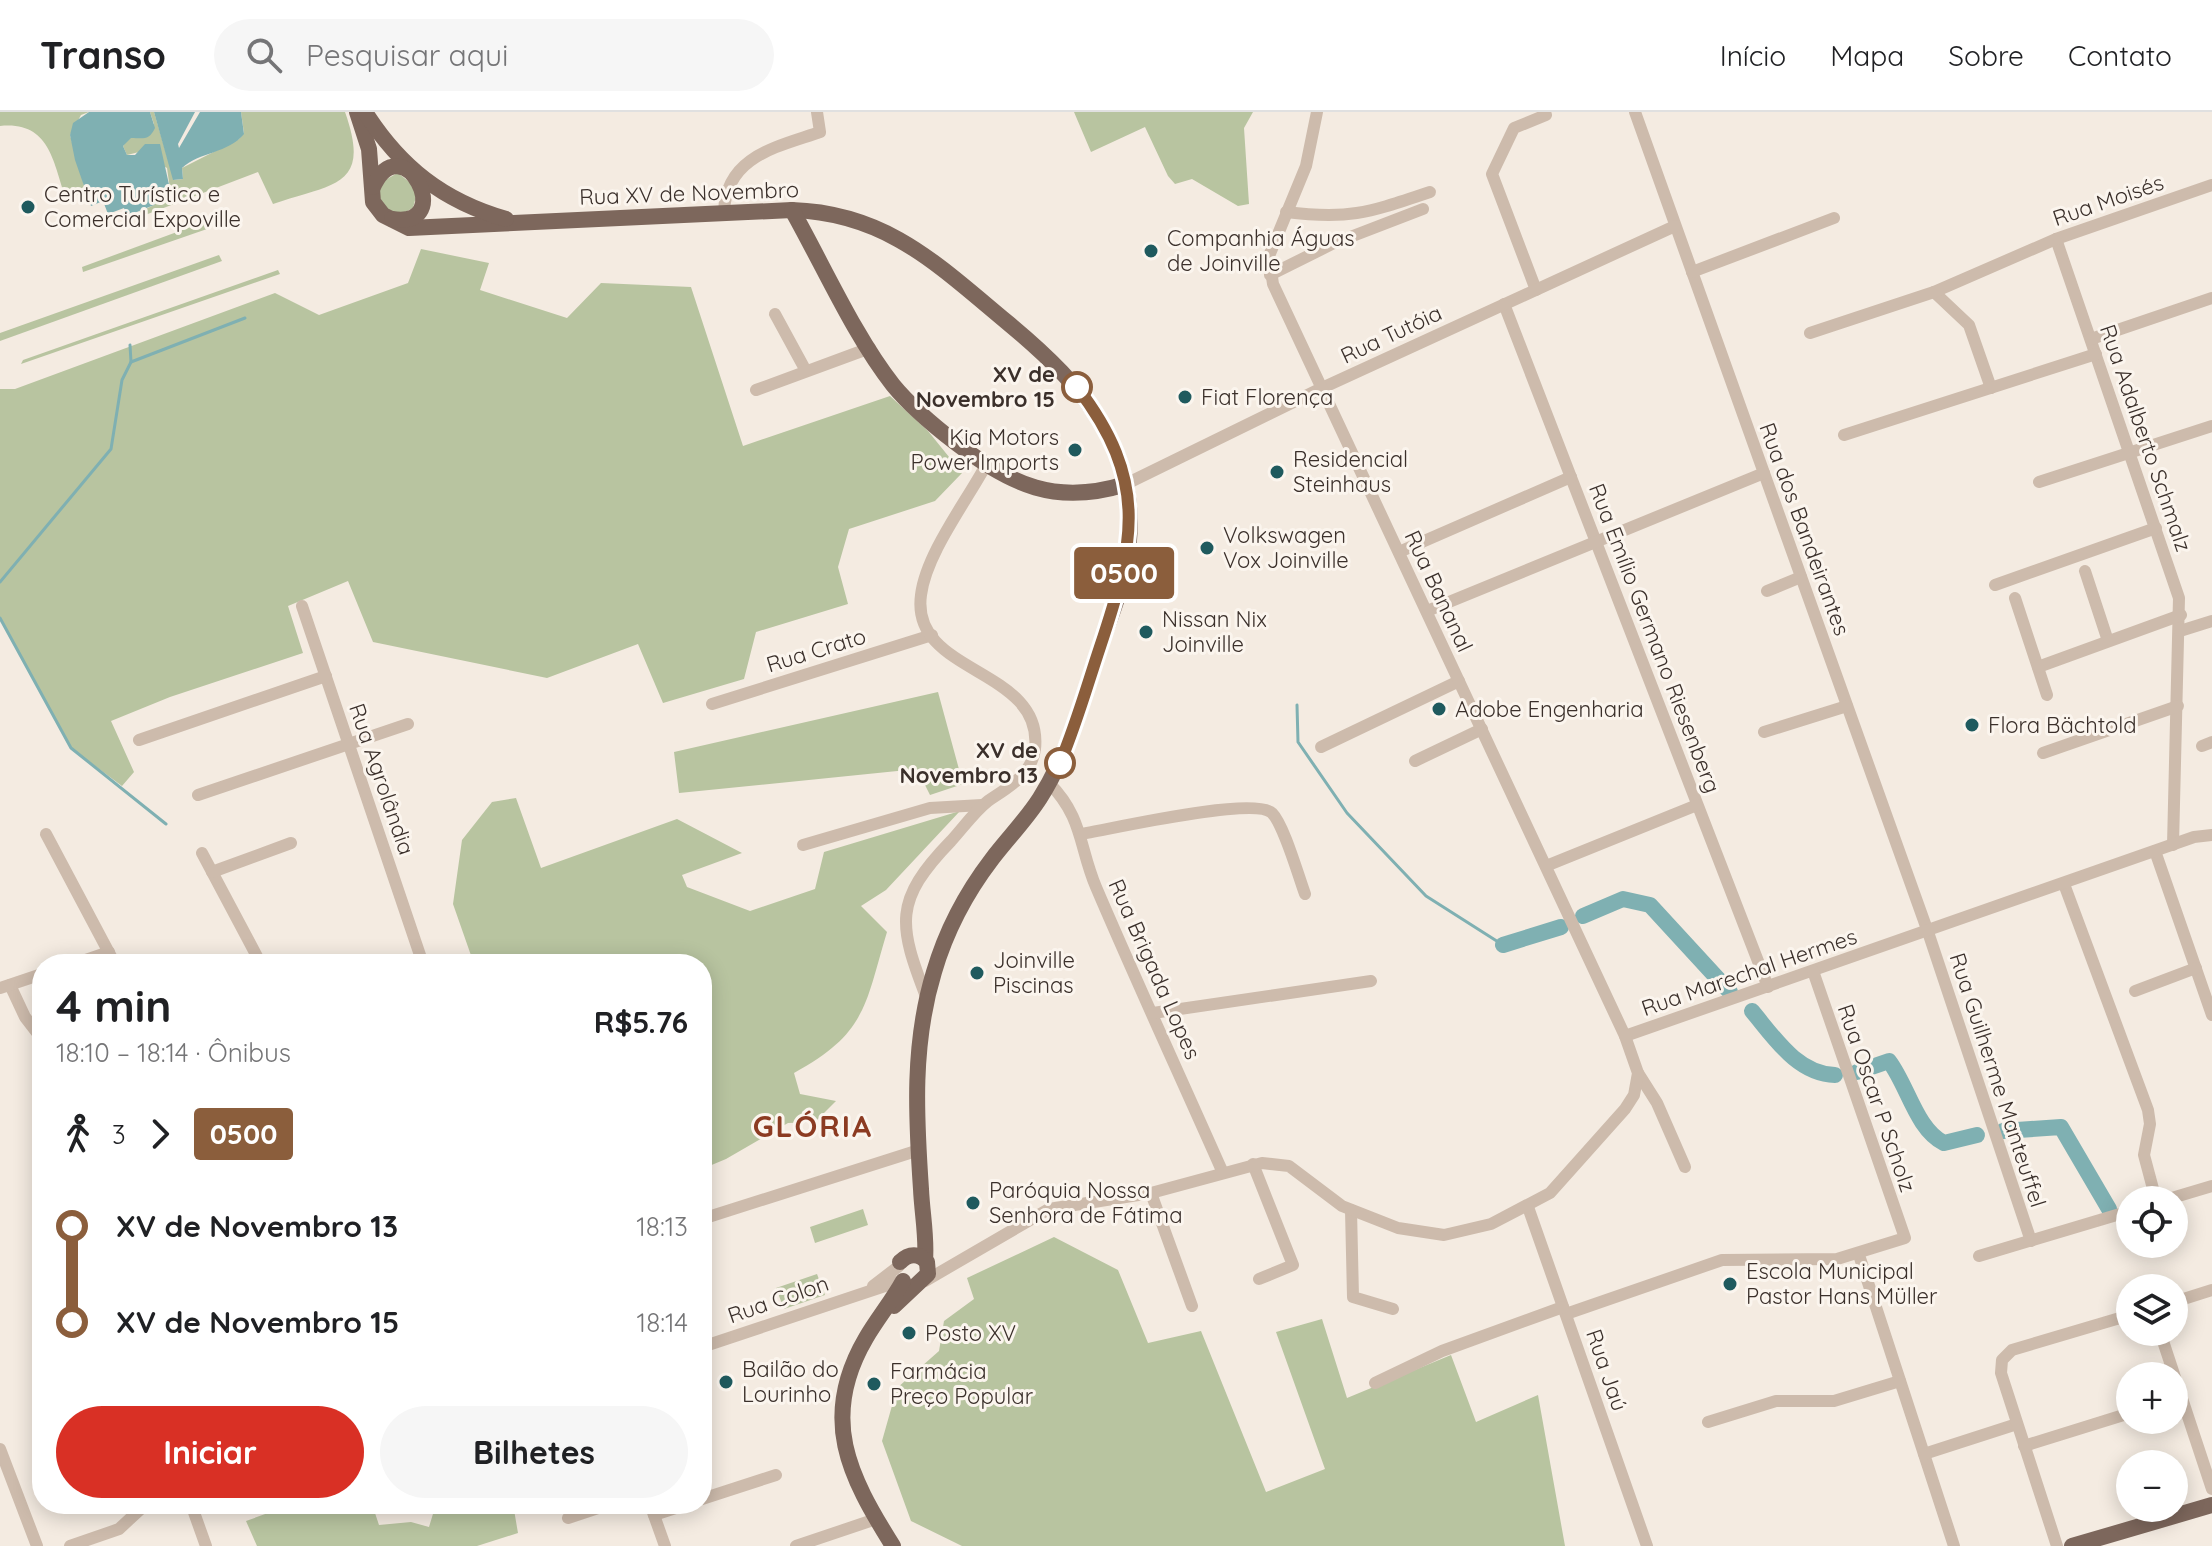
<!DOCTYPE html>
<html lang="pt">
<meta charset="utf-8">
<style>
:root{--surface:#fff;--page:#f6f6f6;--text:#202124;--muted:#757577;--line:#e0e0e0;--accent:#d93025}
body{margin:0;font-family:Quicksand,sans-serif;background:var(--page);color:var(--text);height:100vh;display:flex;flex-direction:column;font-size:30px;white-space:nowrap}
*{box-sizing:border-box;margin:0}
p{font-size:26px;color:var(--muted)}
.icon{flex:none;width:44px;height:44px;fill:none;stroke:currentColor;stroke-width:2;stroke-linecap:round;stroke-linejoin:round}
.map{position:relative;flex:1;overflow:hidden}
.drawer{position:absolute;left:32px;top:842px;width:680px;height:560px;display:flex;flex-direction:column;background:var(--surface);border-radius:32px;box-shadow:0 4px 20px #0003}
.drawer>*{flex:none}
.badge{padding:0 16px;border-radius:6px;font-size:28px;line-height:52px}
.tools{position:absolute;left:2116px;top:1074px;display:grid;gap:16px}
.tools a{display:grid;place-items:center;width:72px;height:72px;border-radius:50%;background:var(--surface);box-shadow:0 4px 20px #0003;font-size:40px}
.map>.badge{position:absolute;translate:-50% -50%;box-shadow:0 0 0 4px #fff}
.legs{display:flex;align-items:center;gap:12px;height:88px;padding:0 24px;font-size:26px}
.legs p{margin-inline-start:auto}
.head{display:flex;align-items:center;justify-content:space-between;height:136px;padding:0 24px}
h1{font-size:44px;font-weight:700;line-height:60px}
.button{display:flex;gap:16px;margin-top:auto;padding:16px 24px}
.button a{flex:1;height:92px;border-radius:48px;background:var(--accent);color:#fff;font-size:32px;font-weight:700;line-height:92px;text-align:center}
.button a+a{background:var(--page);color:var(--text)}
ul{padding:0 24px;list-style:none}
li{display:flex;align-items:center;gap:28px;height:96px;font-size:30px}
li i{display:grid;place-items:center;width:12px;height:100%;margin:0 10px;background:currentColor}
li i::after{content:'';width:20px;height:20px;margin:-10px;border:6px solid;border-radius:50%;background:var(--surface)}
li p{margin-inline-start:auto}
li:first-child i{background:linear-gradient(#0000 50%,currentColor 0)}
li:last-child i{background:linear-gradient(currentColor 50%,#0000 0)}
header{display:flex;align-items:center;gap:48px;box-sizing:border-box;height:112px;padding:0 40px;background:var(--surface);border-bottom:2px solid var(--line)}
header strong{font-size:38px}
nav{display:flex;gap:44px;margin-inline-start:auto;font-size:28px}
.search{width:560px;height:72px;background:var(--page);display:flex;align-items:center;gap:20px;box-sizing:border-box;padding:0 28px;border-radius:44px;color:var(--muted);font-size:30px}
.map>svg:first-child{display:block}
.green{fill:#b8c4a0}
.water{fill:#7fb0b2}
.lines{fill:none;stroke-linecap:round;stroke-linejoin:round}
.stream{stroke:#7fb0b2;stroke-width:3}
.river{stroke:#7fb0b2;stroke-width:16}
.minor{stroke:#cdbbac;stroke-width:12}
.major{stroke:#7d675c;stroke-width:16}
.line-1-casing{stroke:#fff;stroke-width:18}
.line-1{stroke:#8b5e3c;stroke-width:12}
.poi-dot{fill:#1f5a5e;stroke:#fbf5ee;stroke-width:3}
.stop-1-dot{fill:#fff;stroke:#8b5e3c;stroke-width:4}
.labels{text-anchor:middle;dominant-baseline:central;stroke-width:6;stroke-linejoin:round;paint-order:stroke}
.street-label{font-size:22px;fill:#3b302b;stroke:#fbf5ee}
.poi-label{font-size:22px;fill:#3b302b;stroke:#fbf5ee;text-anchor:start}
.stop-label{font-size:22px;font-weight:bold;fill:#3b302b;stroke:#fbf5ee;text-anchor:end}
.district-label{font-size:30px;font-weight:bold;letter-spacing:2px;fill:#8c3b22;stroke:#fbf5ee}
</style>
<header>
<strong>Transo</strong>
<div class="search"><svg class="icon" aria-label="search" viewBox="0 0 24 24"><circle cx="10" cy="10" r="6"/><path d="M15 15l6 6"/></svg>Pesquisar aqui</div>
<nav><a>Início</a><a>Mapa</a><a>Sobre</a><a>Contato</a></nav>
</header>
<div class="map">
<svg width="2212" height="1434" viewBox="0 0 2212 1434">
<rect width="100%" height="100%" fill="#f4ebe1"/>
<g class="green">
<path d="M0,0H89L81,3L70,23L86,80L66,87C53,50 50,9 0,14Z"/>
<path d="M150,0H154L174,68L183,67L182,56L239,27L244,21L241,0H345C372,76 333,71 273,92L258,60L132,108L131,104L154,93L170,77L167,56L139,40L127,43L123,34L128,27L154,12Z"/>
<polygon points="1074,0 1253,0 1244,16 1249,92 1238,94 1192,67 1175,72 1168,64 1145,15 1091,40"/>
<path d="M398,61L418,77L413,96L401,102L382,96C377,74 378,71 398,61Z"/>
<polygon points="204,110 207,117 83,160 82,155"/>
<polygon points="421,137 489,151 480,178 567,206 601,171 691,175 743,334 890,284 928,319 962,361 935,389 849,417 838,455 848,492 756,520 744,567 663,591 638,532 547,566 373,530 348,469 288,494 303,541 170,585 111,609 134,660 122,674 71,636 0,506 0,277 15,277 275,181 319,203 408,171"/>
<polygon points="219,143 222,149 0,229 0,221"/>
<polygon points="278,158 280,162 21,252 23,248"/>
<polygon points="938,580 963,672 930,683 917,657 679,681 674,640"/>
<path d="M516,686L541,756L677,707L742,741L682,763L687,775L750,799L815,777L824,740L960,699L886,778L861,794L887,820C865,893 867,921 794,961L800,982L836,989L815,1010L788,1011L726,1047L702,1057V852H474L453,792L462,728L492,690Z"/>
<polygon points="863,1097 868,1113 815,1131 810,1115"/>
<polygon points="1054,1125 1118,1158 1148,1231 1201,1219 1266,1380 1325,1357 1276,1220 1322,1207 1347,1286 1451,1243 1476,1310 1538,1283 1565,1434 962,1434 911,1409 882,1329 897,1276 939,1239 944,1209 974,1187 967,1166"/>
<polygon points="817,1162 825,1183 784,1197 776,1176"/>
<polygon points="293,1392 372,1392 379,1413 411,1410 429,1415 436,1392 513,1392 518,1421 477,1434 257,1434 246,1409"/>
</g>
<g class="water">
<path d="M89,0H150L155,16C149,29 143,26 131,26L123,34L127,43H135L145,32H160L170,77L154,93L127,104L124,96L108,102L103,89L91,94L75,48L70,23L73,11Z"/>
<path d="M154,0H195L178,32L179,36L200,0H241L244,22C229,41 199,40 182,56L183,67L173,68Z"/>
</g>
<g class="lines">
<g class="stream">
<polyline points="131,250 245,206"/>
<polyline points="0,470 111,337 122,268 131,250 130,233"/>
<polyline points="0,506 71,636 166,712"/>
<polyline points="1297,593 1298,630 1347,701 1426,784 1503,833"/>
</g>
<g class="river">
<polyline points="1583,804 1623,787 1650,793 1730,880"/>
<polyline points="1503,833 1561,815"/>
<path d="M1752,899C1774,925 1797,962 1835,963"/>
<path d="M1857,960L1889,949C1908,974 1916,1017 1944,1031L1977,1023"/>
<polyline points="2003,1019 2061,1015 2109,1097"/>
</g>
<g class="minor">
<polyline points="1635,0 1928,820 2031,1129"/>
<path d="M724,100C726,44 777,35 820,20L817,0"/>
<path d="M1286,100C1351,108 1370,100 1430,80"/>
<polyline points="2056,127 2179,486 2173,733"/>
<polyline points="1692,160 1834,106"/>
<polyline points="1270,163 1332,132 1423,97"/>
<polyline points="1536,178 1492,62 1514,16 1546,3"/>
<polyline points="1934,180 1969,213 1991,276"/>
<polyline points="1504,192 1768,875"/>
<polyline points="775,202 806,259"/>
<polyline points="1810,221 1934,180 2056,127 2212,73"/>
<polyline points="2091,227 2212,186"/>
<polyline points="756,278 870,236"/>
<polyline points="1844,323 2096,242"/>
<polyline points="2039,370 2212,314"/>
<polyline points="1126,372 1322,276 1675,114"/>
<polyline points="1399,440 1571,365"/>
<polyline points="2085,459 2108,529"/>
<polyline points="1995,473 2156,416"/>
<polyline points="1767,479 1801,465"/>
<polyline points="2015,486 2047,583"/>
<polyline points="302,494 423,852"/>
<polyline points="1427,499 1764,361"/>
<polyline points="2180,519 2212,509"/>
<polyline points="2038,555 2181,503"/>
<polyline points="712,592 932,523"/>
<polyline points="1764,620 1847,594"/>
<polyline points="139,628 326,564"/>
<polyline points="2202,634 2212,630"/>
<polyline points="1321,635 1459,569"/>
<polyline points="2043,641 2178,594"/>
<polyline points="1415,649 1482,617"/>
<path d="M1049,671C1083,705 1079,735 1096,775C1137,871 1181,966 1223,1061"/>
<polyline points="198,683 408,612"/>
<polyline points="46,722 115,852"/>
<path d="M1081,722C1111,717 1254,684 1272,701C1284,713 1298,763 1305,782"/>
<polyline points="803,733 930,696 982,693"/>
<polyline points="2155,739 2212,903"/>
<polyline points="202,741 261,852"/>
<polyline points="1546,754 1697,693"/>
<polyline points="212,760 291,731"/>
<polyline points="2064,772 2148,998 2150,1012 2144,1043 2156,1088"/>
<polyline points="74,852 109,840"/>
<polyline points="10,873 25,905 42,927"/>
<polyline points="0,876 42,862"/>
<polyline points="2135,879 2196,856"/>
<path d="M927,887C898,812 893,789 951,729C963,716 974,700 988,689C1007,676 1032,663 1035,637C1044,555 910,563 921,483C926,442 966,390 986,353"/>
<polyline points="1153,901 1371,869"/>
<polyline points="1625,924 2194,725 2212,723"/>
<polyline points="1638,961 1657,991 1685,1055"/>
<polyline points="1253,1052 1293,1153 1259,1167"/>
<polyline points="1151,1081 1192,1194"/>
<polyline points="2165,1088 2212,1074"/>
<polyline points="1528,1095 1647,1434"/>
<polyline points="1351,1098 1353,1185 1393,1197"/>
<polyline points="702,1107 919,1038"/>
<polyline points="1859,1143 1954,1434"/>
<polyline points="1979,1144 2130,1099"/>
<polyline points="925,1169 1049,1097 1151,1081 1262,1051 1289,1054 1342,1094 1398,1116 1444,1123 1491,1112 1550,1081 1625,997 1634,983 1638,961 1625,924 1273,172 1269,144 1306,54 1317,0"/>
<polyline points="873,1174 899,1154"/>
<polyline points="2174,1190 2212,1178"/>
<polyline points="1566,1202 1722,1148 1837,1147 1905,1126 1813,859"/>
<polyline points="2160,1220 2212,1377"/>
<polyline points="702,1235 903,1168"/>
<polyline points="1375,1271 1442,1239 1563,1195"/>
<polyline points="1708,1310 1776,1289 1834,1289 1900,1269"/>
<polyline points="2024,1334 2130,1301"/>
<polyline points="0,1337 37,1434"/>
<polyline points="1924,1342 2017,1312"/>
<polyline points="702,1387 776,1363"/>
<polyline points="191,1392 206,1434"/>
<polyline points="650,1392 665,1434"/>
<polyline points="654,1403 688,1392"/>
<polyline points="568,1406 610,1392"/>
<polyline points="70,1434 119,1417 146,1392"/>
<polyline points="796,1434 876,1407"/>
<polyline points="2057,1434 2001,1261 2002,1248 2012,1238 2130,1203"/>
</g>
<g class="major">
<path d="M357,0L369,37L373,90L383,103L409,116L792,98C887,101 938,153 1008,211C1085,275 1146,343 1126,451C1121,482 1107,513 1097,543C1081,592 1068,642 1040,686C1026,708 1008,726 992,747C966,781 946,819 934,860C912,932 916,1004 921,1077C922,1101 927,1125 925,1148"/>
<path d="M365,0C400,55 443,89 506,107"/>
<path d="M373,75C403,11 458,117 392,107"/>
<path d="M792,98C823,153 855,225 893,273C911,295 934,314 956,331C1011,373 1056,394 1126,372"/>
<path d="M894,1194L928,1162L927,1150C919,1141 909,1141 900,1150"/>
<path d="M893,1434C849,1364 819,1306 866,1226C877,1207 892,1189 903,1169"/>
<polyline points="2072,1434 2212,1393"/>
</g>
</g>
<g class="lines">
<g class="line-1-casing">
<path id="line-1" d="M1060,651C1076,613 1087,574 1100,535C1135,430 1149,369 1077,275"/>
</g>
<use href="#line-1" class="line-1"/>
</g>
<g class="poi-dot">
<circle cx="28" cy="95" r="8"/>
<circle cx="1151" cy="139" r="8"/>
<circle cx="1185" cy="285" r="8"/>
<circle cx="1075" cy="338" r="8"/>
<circle cx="1277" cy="360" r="8"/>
<circle cx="1207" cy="436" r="8"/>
<circle cx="1146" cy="520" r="8"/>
<circle cx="1439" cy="597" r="8"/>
<circle cx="1972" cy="613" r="8"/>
<circle cx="977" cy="861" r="8"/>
<circle cx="973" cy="1091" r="8"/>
<circle cx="1730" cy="1172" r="8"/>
<circle cx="909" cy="1221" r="8"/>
<circle cx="726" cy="1270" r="8"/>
<circle cx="874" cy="1272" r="8"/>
</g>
<g class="stop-1-dot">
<circle cx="1077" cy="275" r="14"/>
<circle cx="1060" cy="651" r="14"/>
</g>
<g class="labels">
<g class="street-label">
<text transform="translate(689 81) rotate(-2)">Rua XV de Novembro</text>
<text transform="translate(2108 88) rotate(-19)">Rua Moisés</text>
<text transform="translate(1391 222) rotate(-25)">Rua Tutóia</text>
<text transform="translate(2146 326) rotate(71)">Rua Adalberto Schmalz</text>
<text transform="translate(1805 417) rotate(70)">Rua dos Bandeirantes</text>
<text transform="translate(1439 479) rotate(65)">Rua Bananal</text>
<text transform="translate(1655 526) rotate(69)">Rua Emílio Germano Riesenberg</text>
<text transform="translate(816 538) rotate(-17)">Rua Crato</text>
<text transform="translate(382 667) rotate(71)">Rua Agrolândia</text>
<text transform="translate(1155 857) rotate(66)">Rua Brigada Lopes</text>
<text transform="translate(1749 860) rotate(-19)">Rua Marechal Hermes</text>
<text transform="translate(1998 968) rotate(72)">Rua Guilherme Manteuffel</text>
<text transform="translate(1877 986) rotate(71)">Rua Oscar P Scholz</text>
<text transform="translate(778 1187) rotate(-19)">Rua Colon</text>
<text transform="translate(1607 1258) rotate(71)">Rua Jaú</text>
</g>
<g class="poi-label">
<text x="44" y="82">Centro Turístico e<tspan x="44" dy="25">Comercial Expoville</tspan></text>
<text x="1167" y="126">Companhia Águas<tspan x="1167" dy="25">de Joinville</tspan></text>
<text x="1201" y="285">Fiat Florença</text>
<text x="1059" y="325" text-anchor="end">Kia Motors<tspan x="1059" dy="25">Power Imports</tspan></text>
<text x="1293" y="347">Residencial<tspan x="1293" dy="25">Steinhaus</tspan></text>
<text x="1223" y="423">Volkswagen<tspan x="1223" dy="25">Vox Joinville</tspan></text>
<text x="1162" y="507">Nissan Nix<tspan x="1162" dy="25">Joinville</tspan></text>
<text x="1455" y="597">Adobe Engenharia</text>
<text x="1988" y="613">Flora Bächtold</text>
<text x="993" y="848">Joinville<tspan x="993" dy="25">Piscinas</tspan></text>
<text x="989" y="1078">Paróquia Nossa<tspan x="989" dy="25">Senhora de Fátima</tspan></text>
<text x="1746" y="1159">Escola Municipal<tspan x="1746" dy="25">Pastor Hans Müller</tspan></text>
<text x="925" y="1221">Posto XV</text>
<text x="742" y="1257">Bailão do<tspan x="742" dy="25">Lourinho</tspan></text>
<text x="890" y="1259">Farmácia<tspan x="890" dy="25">Preço Popular</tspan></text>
</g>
<g class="stop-label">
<text x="1055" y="262">XV de<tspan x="1055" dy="25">Novembro 15</tspan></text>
<text x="1038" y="638">XV de<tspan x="1038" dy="25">Novembro 13</tspan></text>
</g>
<g class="district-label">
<text x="813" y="1014">GLÓRIA</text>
</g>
</g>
</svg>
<div class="tools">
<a><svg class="icon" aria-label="locate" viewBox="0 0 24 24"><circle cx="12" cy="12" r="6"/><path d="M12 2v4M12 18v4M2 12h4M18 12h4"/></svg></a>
<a><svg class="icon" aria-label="layers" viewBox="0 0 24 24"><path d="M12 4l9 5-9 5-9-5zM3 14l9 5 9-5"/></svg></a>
<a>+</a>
<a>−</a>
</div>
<b class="badge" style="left:1124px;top:461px;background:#8b5e3c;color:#fff">0500</b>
<section class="drawer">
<div class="head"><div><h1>4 min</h1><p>18:10 – 18:14 · Ônibus</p></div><b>R$5.76</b></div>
<div class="legs"><svg class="icon" aria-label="walk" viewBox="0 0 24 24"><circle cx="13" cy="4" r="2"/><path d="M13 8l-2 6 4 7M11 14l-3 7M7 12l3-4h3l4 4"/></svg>3<svg class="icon" aria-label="forward" viewBox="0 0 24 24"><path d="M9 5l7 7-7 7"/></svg><b class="badge" style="background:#8b5e3c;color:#fff">0500</b></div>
<ul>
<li><i style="color:#8b5e3c"></i><b>XV de Novembro 13</b><p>18:13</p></li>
<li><i style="color:#8b5e3c"></i><b>XV de Novembro 15</b><p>18:14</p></li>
</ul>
<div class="button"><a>Iniciar</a><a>Bilhetes</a></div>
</section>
</div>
